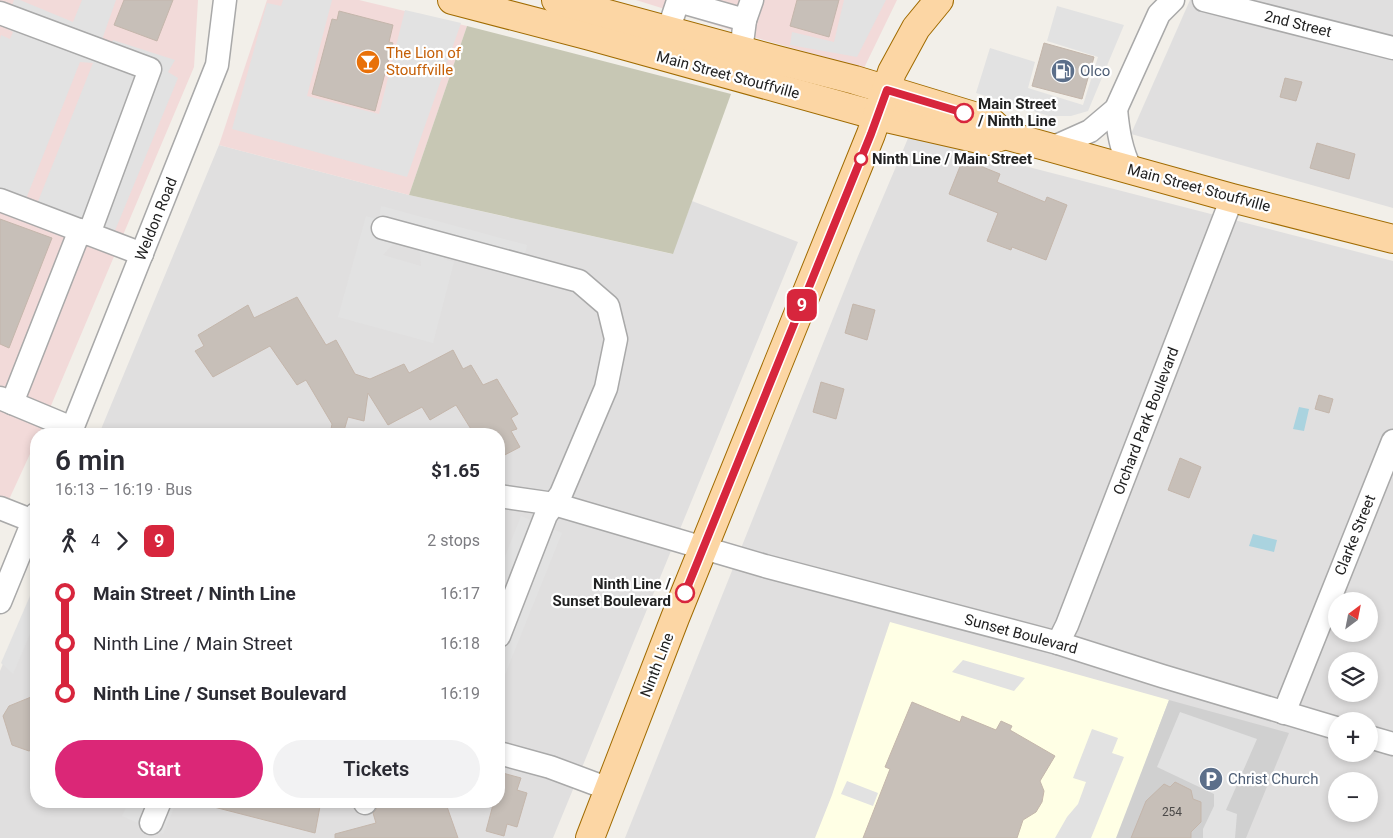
<!DOCTYPE html>
<meta charset="utf-8">
<style>
:root{--surface:#fff;--page:#f2f2f3;--text:#2b2b33;--muted:#7c7c81;--accent:#db2777}
body{margin:0;font-family:Roboto,sans-serif;background:var(--page);color:var(--text);height:100vh;display:flex;flex-direction:column;font-size:19px;white-space:nowrap}
*{box-sizing:border-box;margin:0}
p{font-size:16px;color:var(--muted)}
.icon{flex:none;width:28px;height:28px;fill:none;stroke:currentColor;stroke-width:2;stroke-linecap:round;stroke-linejoin:round}
.map{position:relative;flex:1;overflow:hidden}
.panel{position:absolute;left:30px;top:428px;width:475px;height:380px;display:flex;flex-direction:column;background:var(--surface);border-radius:20px;box-shadow:0 2px 8px #0003}
.panel>*{flex:none}
.badge{padding:0 10px;border-radius:8px;font-size:18px;line-height:32px}
.needle{width:32px;rotate:32deg}
.buttons{position:absolute;left:1328px;top:592px;display:grid;gap:10px}
.buttons a{display:grid;place-items:center;width:50px;height:50px;border-radius:50%;background:var(--surface);box-shadow:0 2px 8px #0003;font-size:25px}
.map>.badge{position:absolute;translate:-50% -50%;box-shadow:0 0 0 2px #fff}
.legs{display:flex;align-items:center;gap:8px;height:55px;padding:0 25px;font-size:16px}
.legs p{margin-inline-start:auto}
.head{display:flex;align-items:center;justify-content:space-between;height:85px;padding:0 25px}
h1{font-size:28px;font-weight:600;line-height:38px}
.button{display:flex;gap:10px;margin-top:auto;padding:10px 25px}
.button a{flex:1;height:58px;border-radius:30px;background:var(--accent);color:#fff;font-size:20px;font-weight:600;line-height:58px;text-align:center}
.button a+a{background:var(--page);color:var(--text)}
ul{padding:0 25px;list-style:none}
li{display:flex;align-items:center;gap:18px;height:50px;font-size:19px}
li i{display:grid;place-items:center;width:8px;height:100%;margin:0 6px;background:currentColor}
li i::after{content:'';width:12px;height:12px;margin:-6px;border:4px solid;border-radius:50%;background:var(--surface)}
li p{margin-inline-start:auto}
li:first-child i{background:linear-gradient(#0000 50%,currentColor 0)}
li:last-child i{background:linear-gradient(currentColor 50%,#0000 0)}
.map>svg:first-child{display:block}
.residential{fill:#e0dfdf;fill-rule:evenodd}
.commercial{fill:#f2dad9}
.education{fill:#ffffe5}
.religious{fill:#d0d0d0}
.construction{fill:#c7c7b4}
.parking{fill:#e2e2e2;fill-rule:evenodd}
.water{fill:#aad3df}
.building{fill:#c7bfb8;stroke:#c4b6ab}
.lines{fill:none;stroke-linecap:round;stroke-linejoin:round}
.minor-casing{stroke:#a9a9a9;stroke-width:25}
.major-casing{stroke:#a06b00;stroke-width:30}
.minor{stroke:#fff;stroke-width:22}
.major{stroke:#fcd6a4;stroke-width:28}
.line-1-casing{stroke:#fff;stroke-width:11}
.line-1{stroke:#d7263d;stroke-width:8}
.stop-1-dot{fill:#fff;stroke:#d7263d;stroke-width:2.5}
.labels{text-anchor:middle;dominant-baseline:central;stroke-width:4.5;stroke-linejoin:round;paint-order:stroke}
.number-label{font-size:12px;fill:#4b4948}
.street-label{font-size:15px;fill:#222;stroke:#fff}
.food-label{font-size:15px;fill:#c56008;stroke:#fff;text-anchor:start}
.service-label{font-size:15px;fill:#4e5e75;stroke:#fff;text-anchor:start}
.stop-label{font-size:15px;font-weight:bold;fill:#222;stroke:#fff;text-anchor:start}
</style>
<div class="map">
<svg width="1393" height="838" viewBox="0 0 1393 838">
<rect width="100%" height="100%" fill="#f2efe9"/>
<g class="residential">
<polygon points="1190,0 1393,0 1393,208 1131,134"/>
<path d="M909,136L1393,261V838H625L858,256ZM1336,601H1369V634H1336ZM1336,661H1369V694H1336ZM1336,721H1369V754H1336ZM1336,781H1369V814H1336Z"/>
<polygon points="219,145 409,195 672,254 692,201 798,242 553,838 0,838 0,671 36,584 36,801 499,801 499,434 99,434"/>
</g>
<g class="commercial">
<polygon points="0,0 198,0 194,67 39,434 36,434 36,441 0,519"/>
<polygon points="267,0 359,0 467,26 409,195 219,145"/>
<polygon points="636,0 897,0 864,68 757,38"/>
</g>
<polygon class="education" points="890,622 1169,700 1117,838 815,838 832,795"/>
<polygon class="religious" points="1169,700 1289,733 1246,838 1116,838"/>
<polygon class="construction" points="467,26 731,94 673,254 409,195"/>
<g class="parking">
<polygon points="14,0 20,0 73,22 82,0 116,0 99,48 107,53 113,40 175,60 168,72 178,78 114,233 37,204 93,63 80,62 24,204 0,195 0,39 1,35 10,39 13,32 4,27"/>
<polygon points="283,0 332,0 307,96 379,114 405,10 461,23 407,177 232,129 267,3 281,6"/>
<polygon points="844,0 886,0 857,57 790,45 792,32 834,42"/>
<polygon points="1057,6 1124,25 1088,111 1071,116 1049,116 976,93 990,48 1035,62 1028,88 1083,105 1098,57 1047,41"/>
<path d="M381,206L527,245L521,273L444,253V259L454,262L433,343L338,317L366,216L379,220ZM400,241L412,243L420,253L421,266L383,255L391,246Z"/>
<polygon points="521,516 562,533 502,682 499,681 499,606 506,587 499,584 499,572"/>
<polygon points="36,582 36,620 13,674 1,663"/>
<polygon points="963,660 1025,678 1014,691 952,672"/>
<polygon points="1180,712 1257,739 1226,810 1237,814 1235,838 1203,838 1203,829 1214,806 1214,794 1157,767"/>
<polygon points="1092,729 1118,738 1112,753 1124,757 1091,838 1055,838 1067,817 1078,804 1086,782 1073,778"/>
<polygon points="847,781 878,793 873,806 841,794"/>
<polygon points="129,801 177,801 163,834 122,816"/>
</g>
<g class="water">
<polygon points="1299,407 1309,409 1304,431 1293,429"/>
<polygon points="1253,534 1277,540 1274,552 1249,546"/>
</g>
<g class="building">
<polygon points="124,0 173,0 157,41 114,25"/>
<polygon points="797,0 839,0 829,37 790,26"/>
<polygon points="339,11 393,25 389,42 393,43 375,111 312,94 332,19 337,20"/>
<polygon points="1044,43 1094,57 1082,99 1032,86"/>
<polygon points="1285,78 1302,82 1296,101 1280,97"/>
<polygon points="1317,143 1355,154 1349,179 1310,168"/>
<polygon points="963,159 1000,174 997,182 1045,202 1047,197 1067,205 1046,260 1012,247 1011,250 987,241 998,213 949,194"/>
<polygon points="0,219 52,238 9,348 0,344"/>
<polygon points="297,297 326,345 336,340 355,374 370,379 404,364 409,373 453,350 463,369 471,365 483,385 497,379 518,414 511,418 517,429 511,431 520,447 499,458 499,434 474,434 456,405 430,420 422,407 388,425 368,393 364,421 348,417 343,434 330,434 332,424 306,380 297,385 270,346 213,377 195,351 204,346 198,335 248,305 254,318"/>
<polygon points="853,304 875,310 867,340 845,333"/>
<polygon points="821,382 844,389 836,419 813,412"/>
<polygon points="1319,395 1333,399 1329,413 1315,409"/>
<polygon points="1180,458 1201,467 1189,498 1168,490"/>
<polygon points="36,695 36,748 29,751 12,745 3,716 9,706"/>
<polygon points="912,702 960,722 962,716 996,730 1001,721 1012,726 1010,730 1055,756 1040,781 1044,791 1042,802 1036,812 1023,820 1017,838 863,838 890,769 885,767"/>
<polygon points="499,772 521,778 517,790 527,793 517,827 507,824 504,836 486,831 494,801 499,801"/>
<polygon points="1175,782 1191,790 1193,799 1201,802 1201,822 1191,832 1191,838 1131,838 1146,801 1164,784 1170,787"/>
<polygon points="211,801 321,801 315,833 210,806"/>
<polygon points="378,801 445,801 458,838 335,838 335,834 376,823 373,813 376,810"/>
</g>
<g class="lines">
<g class="minor-casing">
<g id="minor">
<polyline points="1204,0 1393,48"/>
<polyline points="0,13 150,69 89,234"/>
<polyline points="745,20 752,0"/>
<polyline points="668,31 678,1 745,20 741,51"/>
<path d="M1116,109C1118,131 1121,150 1131,170"/>
<polyline points="1052,148 1090,131 1116,109 1159,14 1173,0"/>
<polyline points="0,200 142,254"/>
<polyline points="383,228 579,281 608,306 616,339 606,388 561,494 546,515 499,636"/>
<polyline points="0,398 72,428"/>
<polyline points="12,403 80,230"/>
<polyline points="70,434 217,65 225,0"/>
<polyline points="499,496 554,504 765,566 1058,643 1162,676 1336,728"/>
<polyline points="0,508 33,521"/>
<polyline points="0,602 36,514"/>
<polyline points="1058,643 1067,625 1232,198"/>
<polyline points="1284,713 1393,441"/>
<polyline points="1369,737 1393,744"/>
<polyline points="499,753 550,767 609,789"/>
<polyline points="364,801 365,803"/>
<polyline points="151,823 160,801"/>
</g>
</g>
<g class="major-casing">
<g id="major">
<polyline points="452,0 590,36 878,116 988,141 1005,135"/>
<polyline points="556,0 777,60 855,80 990,121 1005,135 1232,198 1393,239"/>
<polyline points="590,838 675,618 871,134 892,72 916,28 939,0"/>
</g>
</g>
<use href="#minor" class="minor"/>
<use href="#major" class="major"/>
</g>
<g class="lines">
<g class="line-1-casing">
<polyline id="line-1" points="685,593 871,134 887,90 964,113"/>
</g>
<use href="#line-1" class="line-1"/>
</g>
<defs>
<g id="bar-disc" transform="scale(1.25)"><circle r="9.5" fill="#e8710a" stroke="#fff"/><path d="M-6-5H6L.8 .8V4.5H3.5V6h-7V4.5H-.8V.8Z" fill="#fff"/></g>
<g id="fuel-disc" transform="scale(1.25)"><circle r="9.5" fill="#5c6f8a" stroke="#fff"/><path d="M-5.5-6h7V0h2V4h1.3V-2.5L3-4.5l.8-.8L6-3V5H2.5V1h-1V6h-7ZM-4.2-4.7v3.2H.2V-4.7Z" fill="#fff"/></g>
<g id="parking-disc" transform="scale(1.25)"><circle r="9.5" fill="#5c6f8a" stroke="#fff"/><path d="M-3.5-5.5H1a3.5 3.5 0 0 1 0 7H-1V5.5H-3.5ZM-1-3.4V-.6H.8a1.4 1.4 0 0 0 0-2.8Z" fill="#fff"/></g>
</defs>
<g fill-rule="evenodd">
<use href="#bar-disc" x="368" y="62"/>
<use href="#fuel-disc" x="1063" y="71"/>
<use href="#parking-disc" x="1211" y="779"/>
</g>
<g class="stop-1-dot">
<circle cx="964" cy="113" r="9"/>
<circle cx="861" cy="159" r="6"/>
<circle cx="685" cy="593" r="9"/>
</g>
<g class="labels">
<g class="number-label">
<text x="1172" y="812">254</text>
</g>
<g class="street-label">
<text transform="translate(1298 24) rotate(14)">2nd Street</text>
<text transform="translate(728 75) rotate(15)">Main Street Stouffville</text>
<text transform="translate(1199 188) rotate(15)">Main Street Stouffville</text>
<text transform="translate(156 219) rotate(-68)">Weldon Road</text>
<text transform="translate(1146 421) rotate(-69)">Orchard Park Boulevard</text>
<text transform="translate(1355 535) rotate(-68)">Clarke Street</text>
<text transform="translate(1021 634) rotate(15)">Sunset Boulevard</text>
<text transform="translate(657 665) rotate(-69)">Ninth Line</text>
</g>
<g class="food-label">
<text x="386" y="53">The Lion of<tspan x="386" dy="17">Stouffville</tspan></text>
</g>
<g class="service-label">
<text x="1080" y="71">Olco</text>
<text x="1228" y="779">Christ Church</text>
</g>
<g class="stop-label">
<text x="978" y="104">Main Street<tspan x="978" dy="17">/ Ninth Line</tspan></text>
<text x="872" y="159">Ninth Line / Main Street</text>
<text x="671" y="584" text-anchor="end">Ninth Line /<tspan x="671" dy="17">Sunset Boulevard</tspan></text>
</g>
</g>
</svg>
<div class="buttons">
<a><svg class="needle" viewBox="-14 -14 28 28"><path d="M0-13l5 13h-10z" fill="#e53935"/><path d="M0 13l5-13h-10z" fill="#7c7c81"/></svg></a>
<a><svg class="icon" aria-label="layers" viewBox="0 0 24 24"><path d="M12 4l9 5-9 5-9-5zM3 14l9 5 9-5"/></svg></a>
<a>+</a>
<a>−</a>
</div>
<b class="badge" style="left:802px;top:305px;background:#d7263d;color:#fff">9</b>
<section class="panel">
<div class="head"><div><h1>6 min</h1><p>16:13 – 16:19 · Bus</p></div><b>$1.65</b></div>
<div class="legs"><svg class="icon" aria-label="walk" viewBox="0 0 24 24"><circle cx="13" cy="4" r="2"/><path d="M13 8l-2 6 4 7M11 14l-3 7M7 12l3-4h3l4 4"/></svg>4<svg class="icon" aria-label="forward" viewBox="0 0 24 24"><path d="M9 5l7 7-7 7"/></svg><b class="badge" style="background:#d7263d;color:#fff">9</b><p>2 stops</p></div>
<ul>
<li><i style="color:#d7263d"></i><b>Main Street / Ninth Line</b><p>16:17</p></li>
<li><i style="color:#d7263d"></i><span>Ninth Line / Main Street</span><p>16:18</p></li>
<li><i style="color:#d7263d"></i><b>Ninth Line / Sunset Boulevard</b><p>16:19</p></li>
</ul>
<div class="button"><a>Start</a><a>Tickets</a></div>
</section>
</div>
